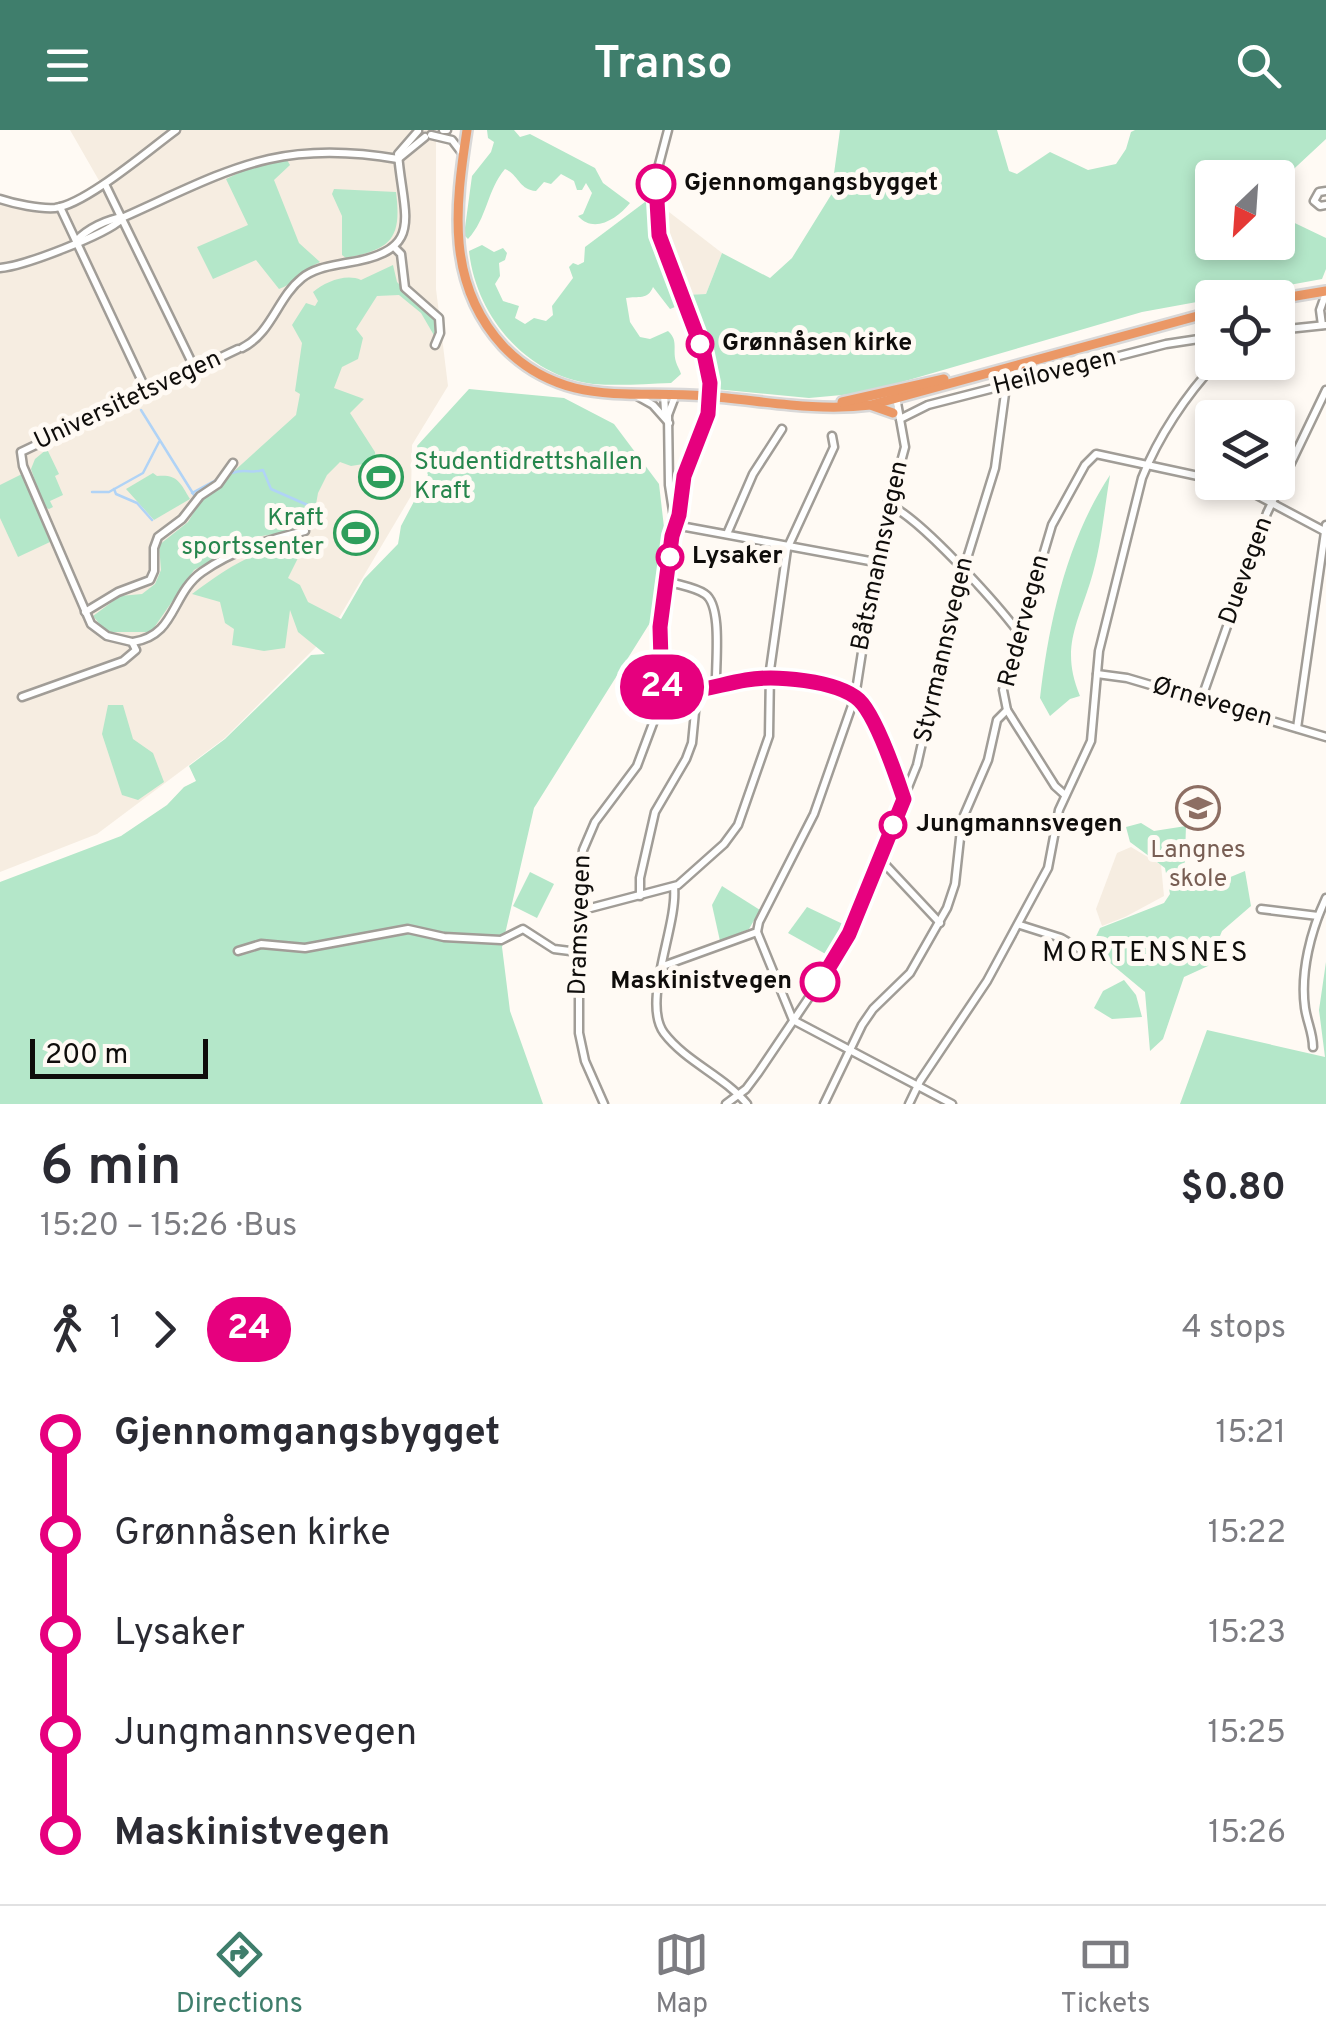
<!DOCTYPE html>
<meta charset="utf-8">
<style>
:root{--surface:#fff;--page:#f2f2f3;--text:#2b2b33;--muted:#7c7c81;--line:#e1e1e2;--accent:#3f7e6c}
body{margin:0;font-family:Overpass,sans-serif;background:var(--page);color:var(--text);height:100vh;display:flex;flex-direction:column;font-size:38px;white-space:nowrap}
*{box-sizing:border-box;margin:0}
p{font-size:32px;color:var(--muted)}
.icon{flex:none;width:55px;height:55px;fill:none;stroke:currentColor;stroke-width:2;stroke-linecap:round;stroke-linejoin:round}
.map{position:relative;height:974px;overflow:hidden}
.details{display:flex;flex-direction:column;background:var(--surface);flex:1}
.details>*{flex:none}
.badge{padding:0 20px;border-radius:32px;font-size:35px;line-height:65px}
.needle{width:65px;rotate:205deg}
.buttons{position:absolute;left:1195px;top:30px;display:grid;gap:20px}
.buttons a{display:grid;place-items:center;width:100px;height:100px;border-radius:10px;background:var(--surface);box-shadow:0 5px 15px #0003;font-size:50px}
.scale{position:absolute;left:30px;bottom:25px;width:178px;box-sizing:border-box;padding-left:10px;border:5px solid #0f0d0b;border-top:0;font-size:28px;line-height:35px;white-space:nowrap;color:#0f0d0b;-webkit-text-stroke:8px #fffaf4;paint-order:stroke}
.map>.badge{position:absolute;translate:-50% -50%;box-shadow:0 0 0 5px #fff}
.legs{display:flex;align-items:center;gap:15px;height:110px;padding:0 40px;font-size:32px}
.legs p{margin-inline-start:auto}
.overview{display:flex;align-items:center;justify-content:space-between;height:170px;padding:0 40px}
h1{font-size:55px;font-weight:600;line-height:75px}
ul{padding:0 40px;list-style:none}
li{display:flex;align-items:center;gap:35px;height:100px;font-size:38px}
li i{display:grid;place-items:center;width:15px;height:100%;margin:0 12px;background:currentColor}
li i::after{content:'';width:25px;height:25px;margin:-12px;border:8px solid;border-radius:50%;background:var(--surface)}
li p{margin-inline-start:auto}
li:first-child i{background:linear-gradient(#0000 50%,currentColor 0)}
li:last-child i{background:linear-gradient(currentColor 50%,#0000 0)}
header{display:flex;justify-content:space-between;align-items:center;height:130px;padding:0 40px;background:var(--accent);color:#fff;font-size:45px;font-weight:600}
.tab-bar{display:flex;justify-content:space-around;align-items:center;height:140px;border-top:2px solid var(--line);background:var(--surface);font-size:28px;color:var(--muted)}
.tab-bar a{display:grid;justify-items:center;gap:5px}
.tab-bar .selected{color:var(--accent)}
.map>svg:first-child{display:block}
.built{fill:#f6ede1}
.green{fill:#b4e7c9}
.lines{fill:none;stroke-linecap:round;stroke-linejoin:round}
.stream{stroke:#b0d3f6;stroke-width:2.5}
.minor-casing{stroke:#a19d97;stroke-width:11}
.highway-casing{stroke:#d9d8d8;stroke-width:14}
.minor{stroke:#fff;stroke-width:6}
.highway{stroke:#eb9866;stroke-width:9}
.minor-bridge-casing{stroke:#a19d97;stroke-width:11;stroke-linecap:butt}
.minor-bridge{stroke:#fff;stroke-width:6}
.line-1-casing{stroke:#fff;stroke-width:22}
.line-1{stroke:#e6007e;stroke-width:15}
.stop-1-dot{fill:#fff;stroke:#e6007e;stroke-width:5}
.labels{text-anchor:middle;dominant-baseline:central;stroke-width:10;stroke-linejoin:round;paint-order:stroke}
.stop-label{font-size:25px;font-weight:bold;fill:#0f0d0b;stroke:#fffaf4;text-anchor:start}
.street-label{font-size:25px;fill:#0f0d0b;stroke:#fffaf4}
.leisure-label{font-size:25px;fill:#27864d;stroke:#fffaf4;text-anchor:start}
.education-label{font-size:25px;fill:#785e54;stroke:#fffaf4}
.neighbourhood-label{font-size:28px;letter-spacing:2.5px;fill:#0f0d0b;stroke:#fffaf4}
</style>
<header><svg class="icon" aria-label="menu" viewBox="0 0 24 24"><path d="M4 6h16M4 12h16M4 18h16"/></svg>Transo<svg class="icon" aria-label="search" viewBox="0 0 24 24"><circle cx="10" cy="10" r="6"/><path d="M15 15l6 6"/></svg></header>
<div class="map">
<svg width="1326" height="974" viewBox="0 0 1326 974">
<rect width="100%" height="100%" fill="#fffaf4"/>
<g class="built">
<polygon points="70,0 436,0 436,159 448,256 412,315 411,366 330,503 225,608 97,704 0,742 0,74 56,81 101,54"/>
<polygon points="669,82 722,123 706,164 692,165 689,161 669,123 664,106"/>
<polygon points="1131,717 1161,735 1164,766 1125,787 1102,796 1096,779 1117,723"/>
</g>
<g class="green">
<path d="M487,0H514L520,7L530,4L595,38L603,53L630,73C617,89 594,104 578,86L583,84L592,63L586,53L582,60H577L574,51L561,44L551,54L544,52L536,61C519,60 519,45 505,39C487,60 487,89 468,109L464,105L472,46L491,22L494,12L488,8Z"/>
<polygon points="840,0 997,0 1009,41 1017,44 1050,22 1088,40 1116,34 1126,19 1131,2 1135,0 1326,0 1326,9 1283,49 1278,71 1278,48 1212,48 1212,112 1278,112 1278,85 1326,108 1326,139 1322,149 1142,182 864,263 809,268 715,259 714,253 720,249 710,220 713,211 710,206 701,207 686,165 706,164 722,123 770,148 792,128 831,65"/>
<path d="M287,30L290,35L274,50L299,113L320,132C304,139 294,154 279,159L256,130L213,149L197,117L248,95L226,49L247,39Z"/>
<path d="M334,59L396,62C402,109 391,119 346,128L342,125V86L332,64Z"/>
<path d="M645,72L651,77L654,117L673,154L675,177L670,179L653,157C648,170 638,166 626,168L630,192L640,207L650,209L668,201C679,211 672,219 676,232C677,236 680,240 681,244L671,253C645,254 619,256 593,254C526,246 476,186 469,121L482,115L494,122L503,118L507,123L505,130L499,133L500,146L495,154L503,171L519,176L515,188L525,194L534,188L546,191L553,185L552,176L573,148L569,137L573,133L578,135L584,132L585,117Z"/>
<path d="M393,135L397,152L436,192L435,207L421,183L399,165L377,166L356,199L363,208L358,229L342,237L334,258L364,269L350,283L375,322L376,332L351,336L340,332L327,345L318,363L314,386L303,399L256,407L194,440L151,502H106L93,486L120,466L142,464L155,454L161,440L159,415L188,392L200,372L296,285L300,264L295,261L302,213L292,195L306,173L315,176L318,171L313,162C325,152 346,143 361,150Z"/>
<path d="M469,259L564,268L614,294L659,354L665,406L653,488L534,678L502,817L510,881L543,974H0V752L121,706L167,675L184,657L196,651L189,636L225,609L311,525L325,524L298,502L290,480L285,518L264,521L232,515L234,499L225,493L220,472L192,464C226,439 260,414 304,416L288,448L300,455L308,472L341,489L364,449L398,414L401,396L428,345L417,316Z"/>
<polygon points="47,319 59,344 55,346 63,365 50,371 53,377 49,379 44,377 31,339 35,329"/>
<path d="M153,343L157,346C177,344 180,352 190,369L154,390L126,359Z"/>
<polygon points="22,344 50,412 18,427 0,388 0,355"/>
<path d="M1110,345C1104,381 1101,419 1090,453C1076,497 1061,520 1080,566L1070,569L1050,586L1040,568C1049,491 1067,410 1110,345Z"/>
<polygon points="108,575 123,575 133,609 153,623 164,652 138,670 122,665 102,604"/>
<polygon points="1141,693 1154,701 1186,696 1184,754 1216,753 1245,741 1251,776 1222,801 1208,836 1184,847 1163,909 1150,921 1145,862 1091,817 1100,798 1164,773 1170,764 1165,738 1130,712 1126,697"/>
<polygon points="530,742 554,754 537,788 513,776"/>
<polygon points="722,756 760,780 749,799 720,811 712,775"/>
<polygon points="807,777 845,795 831,827 788,803"/>
<polygon points="1326,832 1326,974 1180,974 1207,900 1325,927 1319,880"/>
<polygon points="1124,850 1136,865 1142,887 1112,889 1094,878 1103,861"/>
</g>
<g class="lines">
<g class="stream">
<polyline points="141,280 194,365"/>
<path d="M232,343C244,338 252,344 263,340L271,359L312,377"/>
<polyline points="114,359 116,364 137,373 152,390"/>
<polyline points="92,362 109,362 143,343 159,312"/>
<polyline points="192,363 216,350"/>
</g>
<g class="minor-casing">
<g id="minor">
<polyline points="443,0 447,0"/>
<polyline points="668,0 657,42 657,95 704,224 709,253"/>
<polyline points="431,5 452,10 462,23"/>
<polyline points="398,29 425,7"/>
<polyline points="105,54 195,239"/>
<polyline points="1326,61 1319,62 1314,71 1320,76 1326,75"/>
<path d="M0,69C15,74 39,79 55,78C85,75 150,19 176,0"/>
<polyline points="60,77 147,262"/>
<path d="M76,111C87,99 107,89 124,87C229,40 278,8 398,29"/>
<polyline points="394,117 401,124 405,158 439,188 440,203 435,215"/>
<path d="M0,138C24,136 105,105 122,89"/>
<polyline points="1322,195 1320,180 1326,163"/>
<polyline points="1278,200 1326,195"/>
<path d="M242,218C272,203 277,168 302,148C314,138 331,136 346,133C427,121 403,87 398,24L418,1"/>
<polyline points="664,264 665,281 668,285 669,355 675,394"/>
<polyline points="637,266 653,275 669,293"/>
<polyline points="668,285 676,264"/>
<polyline points="900,289 928,275 1166,214 1212,207"/>
<polyline points="1227,352 1251,362 1324,401"/>
<path d="M887,374C918,385 997,474 1019,503"/>
<polyline points="675,395 875,432"/>
<polyline points="727,404 753,344 782,299"/>
<path d="M667,451C678,455 695,457 705,464C723,476 715,536 716,557"/>
<polyline points="85,482 118,462 150,450 154,441 154,418 158,407 182,389 200,366 218,354 233,333"/>
<path d="M133,512C176,506 171,464 202,442C233,420 270,409 305,401"/>
<polyline points="1097,544 1127,548 1326,607"/>
<polyline points="662,562 689,562 770,548 848,563 868,582 903,666"/>
<polyline points="22,567 123,531 136,520 132,512 107,506 91,494 23,336 21,322 238,219"/>
<polyline points="1201,570 1267,383 1326,260"/>
<polyline points="1297,598 1326,395"/>
<polyline points="1065,665 1055,656 1007,580 1003,560 1052,395 1085,335 1096,324 1212,349"/>
<polyline points="880,729 940,793"/>
<path d="M674,757C678,796 641,872 664,903C686,932 724,946 747,974"/>
<polyline points="640,766 640,748 655,682 686,629 692,613 697,561"/>
<polyline points="1261,779 1318,786"/>
<polyline points="579,781 678,755 724,714 738,695 769,606 770,540 787,419 834,317 832,306"/>
<polyline points="1020,795 1061,808 1087,823"/>
<polyline points="757,802 793,890 952,974"/>
<polyline points="238,821 261,814 305,818 408,799 444,807 501,810 523,799 554,819 578,822"/>
<polyline points="663,836 757,802 759,792 814,684 855,567 879,413 905,317 896,267"/>
<path d="M1313,917C1313,903 1307,892 1305,878C1300,842 1311,800 1326,768"/>
<polyline points="604,974 585,931 579,903 579,755 583,720 595,692 637,636 655,588 663,552 660,497 672,406 679,385 684,346 709,279"/>
<polyline points="726,974 746,959 758,943 845,814 917,635 955,467 995,338 1006,256"/>
<polyline points="824,974 862,895 873,879 910,843 947,778 955,754 962,690 988,630 997,590 1007,580"/>
<path d="M909,974L920,951L987,851L1048,738L1059,680L1091,611L1099,521L1142,348C1158,307 1186,265 1217,232"/>
</g>
</g>
<g class="highway-casing">
<g id="highway">
<path d="M467,0C455,77 446,154 503,216C522,236 548,251 575,258C616,268 661,262 704,266C760,270 814,282 871,275L1212,182"/>
<polyline points="1278,169 1326,161"/>
<polyline points="842,272 944,249"/>
<polyline points="873,276 893,283"/>
</g>
</g>
<use href="#minor" class="minor"/>
<use href="#highway" class="highway"/>
<g class="minor-bridge-casing">
<polyline id="minor-bridge" points="709,279 709,253"/>
</g>
<use href="#minor-bridge" class="minor-bridge"/>
</g>
<g class="lines">
<g class="line-1-casing">
<path id="line-1" d="M656,54L659,105L704,224L710,253L708,284L684,346L679,385L672,406L660,497L662,562C691,565 717,555 746,550C774,545 837,550 859,570C876,586 896,645 904,669L849,804L820,852"/>
</g>
<use href="#line-1" class="line-1"/>
</g>
<defs>
<g id="stadium-ring" transform="scale(2.25)"><circle r="9.5" fill="#fffaf4" stroke="#2e9e5b" stroke-width="1.5"/><path d="M0-5a6.5 5 0 1 0 0 10a6.5 5 0 1 0 0-10ZM-3.5-1.8h7v3.6h-7Z" fill="#2e9e5b"/></g>
<g id="school-ring" transform="scale(2.25)"><circle r="9.5" fill="#fffaf4" stroke="#8d6e63" stroke-width="1.5"/><path d="M0-5L7-2L0 1L-7-2ZM-4 1L0 2.5L4 1V4Q0 6-4 4Z" fill="#8d6e63"/></g>
</defs>
<g fill-rule="evenodd">
<use href="#stadium-ring" x="381" y="347"/>
<use href="#stadium-ring" x="356" y="403"/>
<use href="#school-ring" x="1198" y="678"/>
</g>
<g class="stop-1-dot">
<circle cx="656" cy="54" r="18"/>
<circle cx="700" cy="214" r="12"/>
<circle cx="670" cy="427" r="12"/>
<circle cx="893" cy="695" r="12"/>
<circle cx="820" cy="852" r="18"/>
</g>
<g class="labels">
<g class="stop-label">
<text x="684" y="54">Gjennomgangsbygget</text>
<text x="722" y="214">Grønnåsen kirke</text>
<text x="692" y="427">Lysaker</text>
<text x="916" y="695">Jungmannsvegen</text>
<text x="792" y="852" text-anchor="end">Maskinistvegen</text>
</g>
<g class="street-label">
<text transform="translate(1055 243) rotate(-14)">Heilovegen</text>
<text transform="translate(128 271) rotate(-25)">Universitetsvegen</text>
<text transform="translate(881 426) rotate(-78)">Båtsmannsvegen</text>
<text transform="translate(1247 441) rotate(-70)">Duevegen</text>
<text transform="translate(1025 491) rotate(-75)">Redervegen</text>
<text transform="translate(945 520) rotate(-77)">Styrmannsvegen</text>
<text transform="translate(1212 573) rotate(16)">Ørnevegen</text>
<text transform="translate(581 795) rotate(-88)">Dramsvegen</text>
</g>
<g class="leisure-label">
<text x="414" y="333">Studentidrettshallen<tspan x="414" dy="29">Kraft</tspan></text>
<text x="324" y="389" text-anchor="end">Kraft<tspan x="324" dy="29">sportssenter</tspan></text>
</g>
<g class="education-label">
<text x="1198" y="721">Langnes<tspan x="1198" dy="29">skole</tspan></text>
</g>
<g class="neighbourhood-label">
<text x="1146" y="824">MORTENSNES</text>
</g>
</g>
</svg>
<div class="buttons">
<a><svg class="needle" viewBox="-14 -14 28 28"><path d="M0-13l5 13h-10z" fill="#e53935"/><path d="M0 13l5-13h-10z" fill="#7c7c81"/></svg></a>
<a><svg class="icon" aria-label="locate" viewBox="0 0 24 24"><circle cx="12" cy="12" r="6"/><path d="M12 2v4M12 18v4M2 12h4M18 12h4"/></svg></a>
<a><svg class="icon" aria-label="layers" viewBox="0 0 24 24"><path d="M12 4l9 5-9 5-9-5zM3 14l9 5 9-5"/></svg></a>
</div>
<div class="scale">200 m</div>
<b class="badge" style="left:662px;top:557px;background:#e6007e;color:#fff">24</b>
</div>
<section class="details">
<div class="overview"><div><h1>6 min</h1><p>15:20 – 15:26 · Bus</p></div><b>$0.80</b></div>
<div class="legs"><svg class="icon" aria-label="walk" viewBox="0 0 24 24"><circle cx="13" cy="4" r="2"/><path d="M13 8l-2 6 4 7M11 14l-3 7M7 12l3-4h3l4 4"/></svg>1<svg class="icon" aria-label="forward" viewBox="0 0 24 24"><path d="M9 5l7 7-7 7"/></svg><b class="badge" style="background:#e6007e;color:#fff">24</b><p>4 stops</p></div>
<ul>
<li><i style="color:#e6007e"></i><b>Gjennomgangsbygget</b><p>15:21</p></li>
<li><i style="color:#e6007e"></i><span>Grønnåsen kirke</span><p>15:22</p></li>
<li><i style="color:#e6007e"></i><span>Lysaker</span><p>15:23</p></li>
<li><i style="color:#e6007e"></i><span>Jungmannsvegen</span><p>15:25</p></li>
<li><i style="color:#e6007e"></i><b>Maskinistvegen</b><p>15:26</p></li>
</ul>
</section>
<nav class="tab-bar">
<a class="selected"><svg class="icon" aria-label="directions" viewBox="0 0 24 24"><path d="M12 3l9 9-9 9-9-9zM9 14v-3h6M13 9l2 2-2 2"/></svg>Directions</a>
<a><svg class="icon" aria-label="map" viewBox="0 0 24 24"><path d="M3 6l6-2 6 2 6-2v14l-6 2-6-2-6 2zM9 4v14M15 6v14"/></svg>Map</a>
<a><svg class="icon" aria-label="tickets" viewBox="0 0 24 24"><path d="M3 7h18v10H3zM15 7v10"/></svg>Tickets</a>
</nav>
